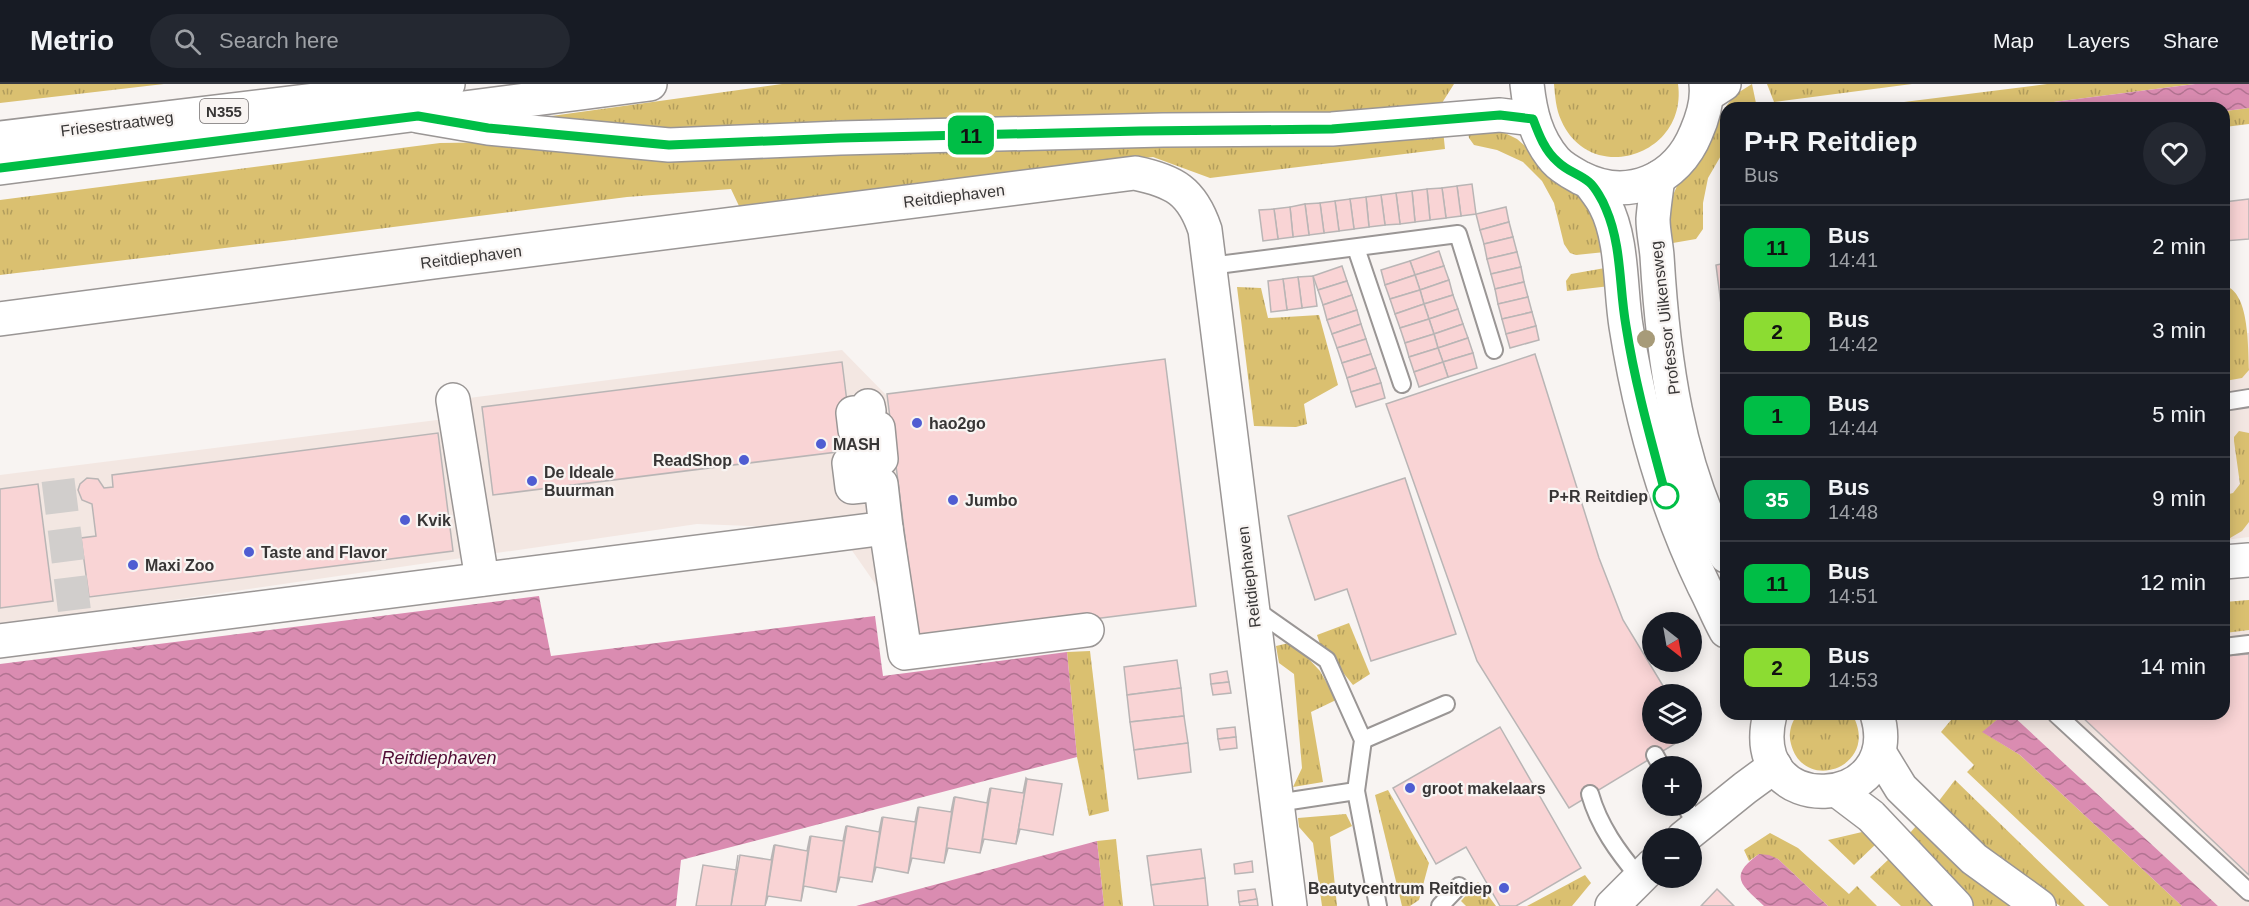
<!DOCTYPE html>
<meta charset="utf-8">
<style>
:root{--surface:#171b24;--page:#242831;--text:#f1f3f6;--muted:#9ea1a6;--line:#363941}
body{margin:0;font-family:Helvetica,sans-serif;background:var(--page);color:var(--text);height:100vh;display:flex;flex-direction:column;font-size:22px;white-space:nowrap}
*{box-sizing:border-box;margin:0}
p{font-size:20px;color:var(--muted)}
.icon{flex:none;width:33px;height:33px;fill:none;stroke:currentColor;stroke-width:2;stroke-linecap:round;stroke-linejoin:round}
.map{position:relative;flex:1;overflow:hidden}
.details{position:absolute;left:1720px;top:18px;width:510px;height:618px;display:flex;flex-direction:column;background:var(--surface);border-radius:18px;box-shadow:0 3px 15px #0003}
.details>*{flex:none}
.badge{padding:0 12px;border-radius:9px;font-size:21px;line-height:39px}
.needle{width:39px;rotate:149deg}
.buttons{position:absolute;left:1642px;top:528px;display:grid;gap:12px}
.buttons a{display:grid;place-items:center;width:60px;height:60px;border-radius:50%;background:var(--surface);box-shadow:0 3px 15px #0003;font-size:30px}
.map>.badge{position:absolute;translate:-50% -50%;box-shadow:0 0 0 3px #fff}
.round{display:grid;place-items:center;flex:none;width:63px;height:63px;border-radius:32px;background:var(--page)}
.headline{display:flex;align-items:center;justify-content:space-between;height:102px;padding:0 24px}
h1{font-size:28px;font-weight:800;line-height:45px}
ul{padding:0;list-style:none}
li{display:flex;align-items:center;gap:18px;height:84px;padding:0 24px;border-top:2px solid var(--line)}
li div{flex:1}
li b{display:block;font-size:22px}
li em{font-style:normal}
li .badge{min-width:66px;font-weight:700;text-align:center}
header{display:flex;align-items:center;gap:36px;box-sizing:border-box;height:84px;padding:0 30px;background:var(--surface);border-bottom:2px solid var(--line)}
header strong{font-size:28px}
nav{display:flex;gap:33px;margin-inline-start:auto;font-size:21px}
.search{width:420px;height:54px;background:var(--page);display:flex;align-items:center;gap:15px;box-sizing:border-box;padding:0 21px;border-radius:33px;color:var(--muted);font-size:22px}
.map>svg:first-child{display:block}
.built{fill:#f3e7e2}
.grass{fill:url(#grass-tufts)}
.water{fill:url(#water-waves)}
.building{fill:#f9d4d5;stroke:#b9b5b5;stroke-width:1.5}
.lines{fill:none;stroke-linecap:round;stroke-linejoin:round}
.street-tunnel{stroke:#d1cecc;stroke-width:33;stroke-dasharray:33 16;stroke-linecap:butt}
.lane-casing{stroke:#9a9695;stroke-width:20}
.street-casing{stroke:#9a9695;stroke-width:36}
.secondary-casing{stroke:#9a9695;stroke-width:36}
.primary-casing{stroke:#9a9695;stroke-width:36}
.lane{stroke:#fff;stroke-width:16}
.street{stroke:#fff;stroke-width:33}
.secondary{stroke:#fff;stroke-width:33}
.primary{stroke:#fff;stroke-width:33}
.tree{fill:#a79b79}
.line-casing{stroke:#fff;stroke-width:14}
.line{stroke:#00be46;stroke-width:9}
.poi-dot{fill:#4f5dd2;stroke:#f8f4f2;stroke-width:2}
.stop-dot{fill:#fff;stroke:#00be46;stroke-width:3}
.labels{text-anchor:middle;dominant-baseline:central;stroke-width:4.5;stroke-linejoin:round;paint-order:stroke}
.shield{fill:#f8f4f2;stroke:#716e6e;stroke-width:1.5}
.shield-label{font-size:15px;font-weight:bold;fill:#373535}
.street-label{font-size:16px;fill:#373535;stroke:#f8f4f2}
.poi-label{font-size:16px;font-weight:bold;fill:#373535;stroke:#f8f4f2;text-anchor:start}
.stop-label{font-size:16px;font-weight:bold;fill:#373535;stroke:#f8f4f2;text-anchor:end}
.water-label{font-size:18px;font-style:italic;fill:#500b34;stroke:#f8f4f2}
</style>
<header>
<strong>Metrio</strong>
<div class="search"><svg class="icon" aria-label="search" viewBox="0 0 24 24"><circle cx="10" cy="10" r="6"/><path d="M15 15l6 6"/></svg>Search here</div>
<nav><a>Map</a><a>Layers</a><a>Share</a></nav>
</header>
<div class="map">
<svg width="2249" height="822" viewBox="0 0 2249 822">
<defs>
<pattern id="grass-tufts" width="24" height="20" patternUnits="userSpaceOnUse" patternTransform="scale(1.5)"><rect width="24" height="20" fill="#dac070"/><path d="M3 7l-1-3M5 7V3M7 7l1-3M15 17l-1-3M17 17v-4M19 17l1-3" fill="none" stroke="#b29d5d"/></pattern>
<pattern id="water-waves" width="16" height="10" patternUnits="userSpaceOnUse" patternTransform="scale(1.5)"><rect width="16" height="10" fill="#da8cb1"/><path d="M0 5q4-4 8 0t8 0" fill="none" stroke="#b27391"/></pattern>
</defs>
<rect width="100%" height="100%" fill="#f8f4f2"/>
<g class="built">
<polygon points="2225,248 2249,249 2249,453 2225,456"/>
<polygon points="842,266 889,314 920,564 837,445 697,440 0,541 0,391 445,335 461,315"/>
<polygon points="2249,516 2249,822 2218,822 2011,630 2224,630 2225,518"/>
</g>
<g class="grass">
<polygon points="0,0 164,0 0,19"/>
<polygon points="782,0 1454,0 1442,19 1343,31 1221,28 669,47 537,34"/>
<path d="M1554,0H1678C1688,72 1590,103 1561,36C1556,25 1555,12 1554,0Z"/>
<polygon points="1752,0 1757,24 1726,24 1726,63 1708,94 1703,119 1703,145 1696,155 1667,160 1670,118 1677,102 1727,21 1736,10"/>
<polygon points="1767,0 1912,0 1774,18"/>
<polygon points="2047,0 2195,0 2006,24 1856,24"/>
<polygon points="2249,24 2249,40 2225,43 2225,27"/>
<polygon points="1467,43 1497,45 1517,55 1577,107 1593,125 1605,168 1576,171 1570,169 1564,160 1554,119 1542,97 1523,78 1497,66 1474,61 1469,54"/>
<polygon points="1443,46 1445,65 1210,94 1153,73 739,122 731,105 627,113 284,157 0,191 0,116 440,59"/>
<polygon points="1605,184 1610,202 1567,207 1566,197 1571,190"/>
<path d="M2225,202C2249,208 2248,261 2249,286L2242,294L2225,297Z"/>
<polygon points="1237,203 1261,204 1268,234 1319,231 1338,301 1304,320 1307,340 1296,343 1254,342"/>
<polygon points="2239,347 2249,349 2249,438 2242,447 2225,457 2225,411 2233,409 2240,400 2234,357 2234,353"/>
<polygon points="2249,516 2249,546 2225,549 2225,518"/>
<polygon points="1349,539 1370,590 1353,601 1320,560 1317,551"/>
<polygon points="1293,558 1320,587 1336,616 1311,628 1323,698 1293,703 1302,684 1294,590 1279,579 1276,562"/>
<polygon points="1090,567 1109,727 1089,732 1077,673 1067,568"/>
<path d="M1798,630H1852C1882,682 1804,711 1791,660C1788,650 1791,638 1798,630Z"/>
<polygon points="1956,630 2004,630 1983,648 2020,671 2182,822 2109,822 1967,688 1974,681 1941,648"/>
<polygon points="1955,696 2085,822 2060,822 1996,774 1935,722"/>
<polygon points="1388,706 1429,779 1419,816 1410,822 1402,822 1375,711"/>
<polygon points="1346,730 1352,742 1330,753 1337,822 1322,822 1313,759 1299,743 1298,734"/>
<polygon points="1917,741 2022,822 1969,822 1909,750"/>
<polygon points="1862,748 1877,759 1854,781 1828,756"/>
<polygon points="1770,749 1798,764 1849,810 1857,802 1877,822 1828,822 1778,775 1759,770 1749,777 1744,766"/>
<polygon points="1116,755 1123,822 1104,822 1097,757"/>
<polygon points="1891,773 1934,822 1901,822 1870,793"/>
<polygon points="1585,791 1591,799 1572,822 1527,822"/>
<polygon points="1478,798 1496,822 1466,822 1461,817"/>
</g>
<g class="water">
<polygon points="2195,0 2249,0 2249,24 2225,27 2224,24 2006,24"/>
<polygon points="539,512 551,572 875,532 883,592 1067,568 1077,673 681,776 676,822 0,822 0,580"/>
<polygon points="2004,630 2011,630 2218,822 2182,822 2020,671 1982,648"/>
<polygon points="1097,757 1104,822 856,822"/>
<path d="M1759,770L1769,771L1778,775L1828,822H1764C1742,801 1727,793 1759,770Z"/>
</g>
<g class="building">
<polygon points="1472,100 1476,130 1461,132 1457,102"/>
<polygon points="1457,102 1461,132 1446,134 1442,104"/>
<polygon points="1442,104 1446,134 1430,136 1427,105"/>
<polygon points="1427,105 1430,136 1415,138 1412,107"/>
<polygon points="1412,107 1415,138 1400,140 1396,109"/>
<polygon points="1396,109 1400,140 1385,141 1381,111"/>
<polygon points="1381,111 1385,141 1369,143 1366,113"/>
<polygon points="1366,113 1369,143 1354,145 1350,115"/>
<polygon points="1350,115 1354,145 1339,147 1335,117"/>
<polygon points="2249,115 2249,155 2224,157 2224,118"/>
<polygon points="1335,117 1339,147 1324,149 1320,119"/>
<polygon points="1320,119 1324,149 1309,151 1305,120"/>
<polygon points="1305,120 1309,151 1293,153 1290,123"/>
<polygon points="1290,123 1293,153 1278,155 1274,125"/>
<polygon points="1506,123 1509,138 1480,146 1476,130"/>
<polygon points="1274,125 1278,155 1263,157 1259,126"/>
<polygon points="1509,138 1513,153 1484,160 1480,146"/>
<polygon points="1513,153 1517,168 1487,175 1484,160"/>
<polygon points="1439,167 1444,182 1415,191 1410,177"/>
<polygon points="1517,168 1521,183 1491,190 1487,175"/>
<polygon points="1410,177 1415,191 1385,201 1381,186"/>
<polygon points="1726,179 1726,260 1716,181"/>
<polygon points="1342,182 1347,197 1318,206 1313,192"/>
<polygon points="1444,182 1449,196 1420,206 1415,191"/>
<polygon points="1521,183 1524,198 1495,205 1491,190"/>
<polygon points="1415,191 1420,206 1390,215 1385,201"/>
<polygon points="1313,192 1317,222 1302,224 1298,193"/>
<polygon points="1298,193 1302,224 1287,226 1283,195"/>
<polygon points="1283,195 1287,226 1271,228 1268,197"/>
<polygon points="1449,196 1453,211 1424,220 1420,206"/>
<polygon points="1347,197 1352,211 1323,221 1318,206"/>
<polygon points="1524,198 1528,213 1498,220 1495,205"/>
<polygon points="1420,206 1424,220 1395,230 1390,215"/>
<polygon points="1352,211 1357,226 1327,236 1323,221"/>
<polygon points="1453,211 1458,225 1429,235 1424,220"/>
<polygon points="1528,213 1532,228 1502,235 1498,220"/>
<polygon points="1424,220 1429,235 1400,244 1395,230"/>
<polygon points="1458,225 1463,240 1434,250 1429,235"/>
<polygon points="1357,226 1361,240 1332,250 1327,236"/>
<polygon points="1532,228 1536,242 1506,250 1502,235"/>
<polygon points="1429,235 1434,250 1405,259 1400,244"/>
<polygon points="1361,240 1366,255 1337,264 1332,250"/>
<polygon points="1463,240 1468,254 1438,264 1434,250"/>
<polygon points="1536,242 1539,256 1510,264 1506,250"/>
<polygon points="1434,250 1438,264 1409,273 1405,259"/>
<polygon points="1468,254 1473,269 1443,278 1438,264"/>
<polygon points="1366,255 1371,270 1342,279 1337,264"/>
<polygon points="1438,264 1443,278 1414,288 1409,273"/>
<polygon points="1473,269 1477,284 1448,293 1443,278"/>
<polygon points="1371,270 1376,284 1347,294 1342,279"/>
<polygon points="1535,270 1599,474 1623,536 1668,610 1653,610 1653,650 1691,650 1569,724 1477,577 1386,320"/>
<polygon points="1165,275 1196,522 918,557 887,310"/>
<polygon points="842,278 853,366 493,411 482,323"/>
<polygon points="1443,278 1448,293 1419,303 1414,288"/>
<polygon points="1376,284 1381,299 1351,308 1347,294"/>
<polygon points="1381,299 1385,314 1356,323 1351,308"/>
<polygon points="438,349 453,467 89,513 81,454 96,452 92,420 82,416 78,406 80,400 87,394 98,395 104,404 113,403 112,391"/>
<polygon points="1405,394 1456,550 1371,577 1347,505 1315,516 1288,432"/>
<polygon points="38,400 53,517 0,524 0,405"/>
<polygon points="2249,570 2249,791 2079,630 2224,630 2224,572"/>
<polygon points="1177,576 1181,604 1127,611 1124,583"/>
<polygon points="1227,587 1229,598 1211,600 1210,590"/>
<polygon points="1229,598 1231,609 1213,611 1211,600"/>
<polygon points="1181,604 1184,632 1130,638 1127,611"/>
<polygon points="1184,632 1188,659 1134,666 1130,638"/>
<polygon points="1235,643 1236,653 1218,655 1217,645"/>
<polygon points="1500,643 1581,784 1516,822 1500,822 1466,763 1436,780 1393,704"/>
<polygon points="1236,653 1237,664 1220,666 1218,655"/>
<polygon points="1188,659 1191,688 1138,695 1134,666"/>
<polygon points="1026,694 1027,695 1016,760 984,755 980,769 991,704 1023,709"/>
<polygon points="1027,695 1062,700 1053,751 1020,745 1016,760"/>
<polygon points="990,704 980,769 948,764 944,779 955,713 987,719"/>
<polygon points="954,713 944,779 912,774 908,789 919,723 951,728"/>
<polygon points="918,723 908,789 876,783 872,798 883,733 915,738"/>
<polygon points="882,733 872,798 840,793 836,808 847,742 879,748"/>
<polygon points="846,742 836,808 804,802 801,817 811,752 843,757"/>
<polygon points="810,752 801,817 768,812 765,822 775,761 807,767"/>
<polygon points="774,761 765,822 731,822 740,771 771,776"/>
<polygon points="1201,765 1205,794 1151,801 1147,772"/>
<polygon points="738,771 731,822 696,822 703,781 736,786"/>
<polygon points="1252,777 1253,788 1235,790 1234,780"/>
<polygon points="1205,794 1208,822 1154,822 1151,801"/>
<polygon points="1255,805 1257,815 1239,818 1238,807"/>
<polygon points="1717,805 1734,822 1701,822"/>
<polygon points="1257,815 1258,822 1240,822 1239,818"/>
</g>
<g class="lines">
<polyline class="street-tunnel" points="58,396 77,547"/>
<g class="lane-casing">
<g id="lane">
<polyline points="1356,164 1402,300"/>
<polyline points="1210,182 1458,150 1494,266"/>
<polyline points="2224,318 2249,314"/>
<polyline points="1253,524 1327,576 1363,656 1356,707 1378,822"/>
<polyline points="2224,563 2249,560"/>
<polyline points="2056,630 2249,808"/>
<polyline points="1363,656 1446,620"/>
<polyline points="1655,671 1661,682"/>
<path d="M1590,710C1599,742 1618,768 1639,793"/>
<polyline points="1277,719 1356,707"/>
<polyline points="1685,722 1698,742"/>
<polyline points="1440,822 1459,802"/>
</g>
</g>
<g class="street-casing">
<g id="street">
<path d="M0,235L434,178L1135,89C1174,97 1192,107 1205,146L1290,822"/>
<polyline points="453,316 482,495"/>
<polyline points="886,444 905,569 1087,546"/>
<polyline points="2224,478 2249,476"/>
<polyline points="0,557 886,444 881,400 852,403 849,379 881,375 878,344 855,346 853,329 869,327 868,322"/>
<polyline points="1683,754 1745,704 1775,682"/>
<polyline points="1612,822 1653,781"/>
</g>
</g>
<g class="secondary-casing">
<g id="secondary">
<path d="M1527,0C1530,28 1536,54 1555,76C1562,84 1572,89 1581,94C1628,118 1677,96 1696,49C1703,33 1708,17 1706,0"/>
<path d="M1658,94C1656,108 1654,122 1653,135C1653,147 1656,160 1657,172C1663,274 1677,381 1726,472"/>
<path d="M1590,99C1595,106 1601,113 1605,121C1623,155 1620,205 1626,242C1640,331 1665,421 1704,502C1712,517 1718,533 1726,547"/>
<path d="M1770,630C1743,738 1907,728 1877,630"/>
<polyline points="1879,668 1901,704 1974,775 2039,822"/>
<polyline points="1838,707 1871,732 1956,822"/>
</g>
</g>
<g class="primary-casing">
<g id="primary">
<polyline points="1707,11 1724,0"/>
<polyline points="418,32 488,44 669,61 840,54 1163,46 1332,45 1500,31 1533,35"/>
<polyline points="0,54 448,0"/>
<polyline points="0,84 650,0"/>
</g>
</g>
<use href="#lane" class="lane"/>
<use href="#street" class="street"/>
<use href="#secondary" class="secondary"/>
<use href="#primary" class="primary"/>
</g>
<circle class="tree" cx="1646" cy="255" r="9"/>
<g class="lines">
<g class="line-casing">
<path id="line" d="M0,84L418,32L488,44L669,61L840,54L1140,47L1332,45L1500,31L1533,35C1539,51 1545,67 1558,78C1567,87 1579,90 1589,98C1595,103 1603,117 1606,125C1622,162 1619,203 1626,242C1635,300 1651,356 1666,412"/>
</g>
<use href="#line" class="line"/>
</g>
<g class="poi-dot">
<circle cx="917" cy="339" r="6"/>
<circle cx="821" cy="360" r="6"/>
<circle cx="744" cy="376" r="6"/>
<circle cx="532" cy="397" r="6"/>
<circle cx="953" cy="416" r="6"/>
<circle cx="405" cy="436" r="6"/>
<circle cx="249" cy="468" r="6"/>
<circle cx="133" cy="481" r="6"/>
<circle cx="1410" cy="704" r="6"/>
<circle cx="1504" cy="804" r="6"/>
</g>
<circle class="stop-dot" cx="1666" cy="412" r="12"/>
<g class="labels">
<rect class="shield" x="200" y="15" width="48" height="24" rx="4.5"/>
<g class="shield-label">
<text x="224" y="27">N355</text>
</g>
<g class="street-label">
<text transform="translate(117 40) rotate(-7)">Friesestraatweg</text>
<text transform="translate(954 112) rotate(-7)">Reitdiephaven</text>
<text transform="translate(471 173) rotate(-7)">Reitdiephaven</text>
<text transform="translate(1665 234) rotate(-97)">Professor Uilkensweg</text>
<text transform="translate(1249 493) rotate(-97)">Reitdiephaven</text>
</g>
<g class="poi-label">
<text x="929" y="339">hao2go</text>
<text x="833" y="360">MASH</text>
<text x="732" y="376" text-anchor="end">ReadShop</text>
<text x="544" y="388">De Ideale<tspan x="544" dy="18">Buurman</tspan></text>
<text x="965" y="416">Jumbo</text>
<text x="417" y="436">Kvik</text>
<text x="261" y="468">Taste and Flavor</text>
<text x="145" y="481">Maxi Zoo</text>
<text x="1422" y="704">groot makelaars</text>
<text x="1492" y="804" text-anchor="end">Beautycentrum Reitdiep</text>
</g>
<g class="stop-label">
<text x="1648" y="412">P+R Reitdiep</text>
</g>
<g class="water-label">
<text x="439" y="674">Reitdiephaven</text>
</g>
</g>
</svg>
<div class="buttons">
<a><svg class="needle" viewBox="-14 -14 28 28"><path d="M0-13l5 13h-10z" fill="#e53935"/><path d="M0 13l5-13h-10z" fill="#9ea1a6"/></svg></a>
<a><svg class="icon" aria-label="layers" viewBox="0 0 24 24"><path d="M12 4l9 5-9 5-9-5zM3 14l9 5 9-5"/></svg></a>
<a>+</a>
<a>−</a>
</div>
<b class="badge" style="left:971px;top:51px;background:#00be46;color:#111">11</b>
<section class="details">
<div class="headline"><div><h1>P+R Reitdiep</h1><p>Bus</p></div><a class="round"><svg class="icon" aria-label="heart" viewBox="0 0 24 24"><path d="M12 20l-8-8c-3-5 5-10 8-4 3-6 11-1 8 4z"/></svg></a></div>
<ul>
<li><span class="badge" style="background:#00be46;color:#111">11</span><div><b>Bus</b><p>14:41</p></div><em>2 min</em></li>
<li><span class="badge" style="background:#8cdc32;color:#111">2</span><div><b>Bus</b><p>14:42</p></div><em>3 min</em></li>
<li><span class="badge" style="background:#00be46;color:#111">1</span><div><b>Bus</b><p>14:44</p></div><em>5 min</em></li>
<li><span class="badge" style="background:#00a651;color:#fff">35</span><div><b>Bus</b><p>14:48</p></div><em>9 min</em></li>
<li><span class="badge" style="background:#00be46;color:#111">11</span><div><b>Bus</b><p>14:51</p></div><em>12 min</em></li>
<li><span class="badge" style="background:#8cdc32;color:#111">2</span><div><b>Bus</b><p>14:53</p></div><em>14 min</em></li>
</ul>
</section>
</div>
